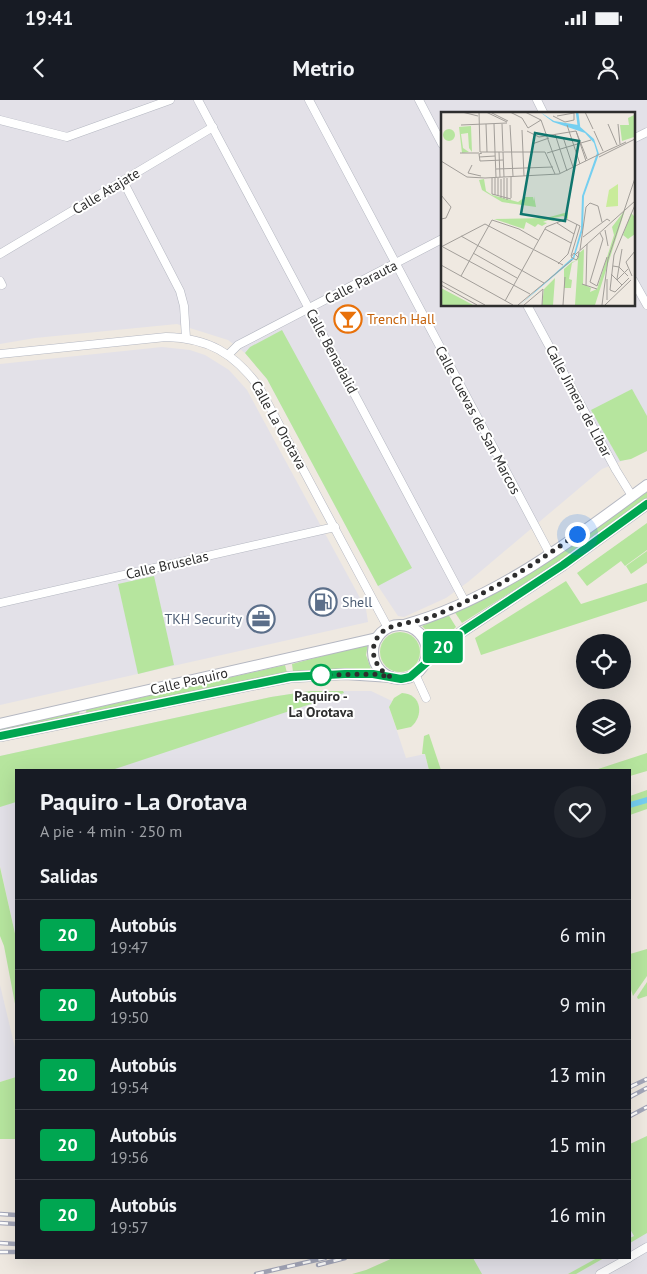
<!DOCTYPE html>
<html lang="es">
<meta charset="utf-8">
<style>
:root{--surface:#171b24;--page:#20242c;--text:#f1f3f6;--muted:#9ea1a6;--line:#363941}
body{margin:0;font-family:"PT Sans",sans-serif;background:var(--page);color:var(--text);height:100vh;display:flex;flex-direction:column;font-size:19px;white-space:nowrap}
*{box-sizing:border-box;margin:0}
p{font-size:16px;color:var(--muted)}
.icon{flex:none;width:28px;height:28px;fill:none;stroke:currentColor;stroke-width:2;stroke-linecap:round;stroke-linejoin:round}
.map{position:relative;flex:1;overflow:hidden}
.sheet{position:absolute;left:15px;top:669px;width:616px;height:490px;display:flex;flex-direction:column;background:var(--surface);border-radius:0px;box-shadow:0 5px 20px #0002}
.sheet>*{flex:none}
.badge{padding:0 10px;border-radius:4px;font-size:18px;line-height:32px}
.controls{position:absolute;left:576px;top:534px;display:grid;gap:10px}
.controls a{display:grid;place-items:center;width:55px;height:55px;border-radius:50%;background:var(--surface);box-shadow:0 5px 20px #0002;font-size:25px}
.you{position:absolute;width:25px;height:25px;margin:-12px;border:4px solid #fff;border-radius:50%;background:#1a73e8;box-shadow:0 0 0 8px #1a73e833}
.map>.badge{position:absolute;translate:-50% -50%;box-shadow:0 0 0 2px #fff}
h2{padding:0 25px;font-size:19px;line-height:45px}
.round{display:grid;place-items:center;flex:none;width:52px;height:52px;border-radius:26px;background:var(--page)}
.overview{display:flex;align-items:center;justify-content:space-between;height:85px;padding:0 25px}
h1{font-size:24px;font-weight:700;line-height:38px}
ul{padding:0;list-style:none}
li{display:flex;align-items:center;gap:15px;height:70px;padding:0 25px;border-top:1px solid var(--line)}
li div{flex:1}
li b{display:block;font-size:19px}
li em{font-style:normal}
li .badge{min-width:55px;font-weight:700;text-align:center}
.status{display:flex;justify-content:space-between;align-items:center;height:35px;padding:0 25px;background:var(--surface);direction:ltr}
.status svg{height:14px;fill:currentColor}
header{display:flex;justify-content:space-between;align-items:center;height:65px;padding:0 25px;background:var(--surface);font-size:22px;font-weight:700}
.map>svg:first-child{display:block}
.industrial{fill:#e3e1e8;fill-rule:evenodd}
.green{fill:#b6e59e}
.water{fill:#75cff0}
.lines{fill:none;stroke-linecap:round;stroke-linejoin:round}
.minor-casing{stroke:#b4b7c1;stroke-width:9}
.secondary-casing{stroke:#b4b7c1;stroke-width:12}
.minor{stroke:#fff;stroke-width:8}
.secondary{stroke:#fff;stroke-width:10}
.rail-casing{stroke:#a3a6b8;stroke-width:4.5}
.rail{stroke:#fff;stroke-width:2.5;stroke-dasharray:8;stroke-linecap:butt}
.line-casing{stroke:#fff;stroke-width:11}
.line{stroke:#00a651;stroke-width:8}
.walk{stroke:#2e2e2e;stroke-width:5;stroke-dasharray:0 9}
.stop-dot{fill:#fff;stroke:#00a651;stroke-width:2.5}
.labels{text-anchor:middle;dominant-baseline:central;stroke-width:4;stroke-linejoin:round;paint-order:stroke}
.street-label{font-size:14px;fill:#2e2e2e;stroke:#fff}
.food-label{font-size:14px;fill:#c56008;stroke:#fff;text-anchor:start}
.service-label{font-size:14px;fill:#4e5e75;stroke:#fff;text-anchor:start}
.stop-label{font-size:14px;font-weight:bold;fill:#2e2e2e;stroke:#fff}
.inset-river{fill:none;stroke:#75cff0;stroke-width:2.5}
.inset-road{fill:none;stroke:#a29e99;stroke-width:1}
.view{fill:#0f766e;fill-opacity:0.15;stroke:#0f766e;stroke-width:2.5}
.inset-edge{fill:none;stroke:#2e2e2e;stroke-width:2.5}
</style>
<div class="status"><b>19:41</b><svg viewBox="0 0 49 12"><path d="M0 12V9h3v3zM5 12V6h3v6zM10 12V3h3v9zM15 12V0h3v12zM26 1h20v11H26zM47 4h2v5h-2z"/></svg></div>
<header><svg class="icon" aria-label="back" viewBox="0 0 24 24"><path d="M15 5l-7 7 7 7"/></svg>Metrio<svg class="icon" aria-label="person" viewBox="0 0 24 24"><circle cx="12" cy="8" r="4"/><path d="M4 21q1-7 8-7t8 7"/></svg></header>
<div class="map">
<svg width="647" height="1174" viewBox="0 0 647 1174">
<rect width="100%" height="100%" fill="#efe9e1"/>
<g class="industrial">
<path d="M0,0H647V351L602,369L468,482L446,498L404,517L398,516L378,486L267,279L245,253L228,240L177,224L35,238L0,244ZM442,14H633V205H442Z"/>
<polygon points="162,247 190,250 205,255 229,270 247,290 366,509 368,522 0,605 0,264"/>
<polygon points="310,591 371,591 392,601 389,607 406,658 425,654 429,670 16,670 16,838 0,766 0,656 271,597"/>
<polygon points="0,885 16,952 16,977 0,982"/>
<polygon points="647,1036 647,1174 360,1174 393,1158 630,1158 630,1044"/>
</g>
<g class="green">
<polygon points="282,230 412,468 378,486 267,279 245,253 250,247"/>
<polygon points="632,289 647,316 647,351 631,359 620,361 591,310"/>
<polygon points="647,389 647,398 562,460 462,523 454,511"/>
<polygon points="647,423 647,450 625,466 621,461 587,486 577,473"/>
<polygon points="647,451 647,463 631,474 626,466"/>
<polygon points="154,476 174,565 138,574 118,484"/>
<polygon points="566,481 581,504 647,483 647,501 481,555 475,538"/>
<polygon points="448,514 456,527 434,548 429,533 422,526"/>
<circle cx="400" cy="552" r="20"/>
<polygon points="368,544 366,555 371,569 293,572 292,564"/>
<polygon points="285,565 287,573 87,616 86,610"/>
<polygon points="310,591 343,591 344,593 112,670 16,670 16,702 0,707 0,656 271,597"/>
<path d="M402,593C422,594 424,616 411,627L397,630L389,607L394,598Z"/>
<polygon points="79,611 80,617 0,633 0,628"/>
<polygon points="429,634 441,670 429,670 425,654 422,654 424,636"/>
<polygon points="647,653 647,671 630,676 630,670 595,670"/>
<polygon points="647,690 647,709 630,715 630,696"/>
<polygon points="0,767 16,838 16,909 4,846 0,836"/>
<polygon points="647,849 647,876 633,896 630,886 630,854"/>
<polygon points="647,882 647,896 638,899 637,897"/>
<polygon points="16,977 16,1039 0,1039 0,982"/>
<polygon points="647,1036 647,1133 630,1143 630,1138 634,1136 630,1129 630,1044"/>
<polygon points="393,1158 473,1158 482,1174 352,1174 366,1170"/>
<polygon points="597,1158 604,1158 576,1174 568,1174"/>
</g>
<polygon class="water" points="647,697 647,703 630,708 630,702"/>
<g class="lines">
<g class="minor-casing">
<g id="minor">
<polyline points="198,0 465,502"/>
<polyline points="309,0 550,454"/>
<polyline points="419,0 442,44"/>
<polyline points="537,0 544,14"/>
<polyline points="0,20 67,37 170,0"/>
<polyline points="633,39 647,32"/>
<polyline points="123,81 180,191 184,206 186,238"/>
<polyline points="0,154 213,27"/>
<polyline points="633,180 647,205"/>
<polyline points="0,181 2,185"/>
<polyline points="527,205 616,370 632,396"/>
<path d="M0,254L166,237C208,238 234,253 259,287L388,528"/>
<polyline points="229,254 238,245 442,139"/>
<polyline points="0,503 335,427"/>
<polyline points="415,574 426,598"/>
<polyline points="630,1157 647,1147"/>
<polyline points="600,1174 629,1158"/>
</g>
</g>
<g class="secondary-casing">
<g id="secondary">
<path d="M404,525C494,500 573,440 647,385"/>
<circle cx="400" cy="552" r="27"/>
<polyline points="425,561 463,531 563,465 647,404"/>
<polyline points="0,624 377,538"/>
<polyline points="0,636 290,577 345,574 391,577"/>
</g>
</g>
<use href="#minor" class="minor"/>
<use href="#secondary" class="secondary"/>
<g class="rail-casing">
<g id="rail">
<polyline points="630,987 647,979"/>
<polyline points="630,997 647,988"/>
<polyline points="630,1016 647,1007"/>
<polyline points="0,1114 16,1115"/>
<polyline points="0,1123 16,1124"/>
<polyline points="0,1143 16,1144"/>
<polyline points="0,1152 16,1152"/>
<polyline points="318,1165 345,1158"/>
<polyline points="256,1174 325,1158"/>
</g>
</g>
<use href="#rail" class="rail"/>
</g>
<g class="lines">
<g class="line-casing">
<polyline id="line" points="0,636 290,577 345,574 373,574 401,579 410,577 463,531 563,465 647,404"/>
</g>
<use href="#line" class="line"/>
<path class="walk" d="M321,575L373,574L391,577C375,569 366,548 381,533C391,523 414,523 428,518C482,497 530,468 577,434"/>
</g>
<defs>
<g id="bar-ring" transform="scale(1.4375)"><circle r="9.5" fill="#fff" stroke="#e8710a" stroke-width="1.5"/><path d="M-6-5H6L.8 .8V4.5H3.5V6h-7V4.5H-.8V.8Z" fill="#e8710a"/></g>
<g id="fuel-ring" transform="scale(1.4375)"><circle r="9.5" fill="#fff" stroke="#5c6f8a" stroke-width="1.5"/><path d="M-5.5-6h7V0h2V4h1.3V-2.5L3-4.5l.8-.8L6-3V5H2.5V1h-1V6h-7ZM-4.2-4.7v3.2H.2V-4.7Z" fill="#5c6f8a"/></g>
<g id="office-ring" transform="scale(1.4375)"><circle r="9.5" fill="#fff" stroke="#5c6f8a" stroke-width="1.5"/><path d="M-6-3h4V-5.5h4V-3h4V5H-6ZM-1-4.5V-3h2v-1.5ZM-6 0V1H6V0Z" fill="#5c6f8a"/></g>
</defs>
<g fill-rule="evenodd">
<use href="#bar-ring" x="348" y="219"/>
<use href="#fuel-ring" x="323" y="502"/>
<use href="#office-ring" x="261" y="519"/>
</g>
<circle class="stop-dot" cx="321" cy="575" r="10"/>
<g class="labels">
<g class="street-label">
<text transform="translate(106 91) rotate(-31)">Calle Atajate</text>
<text transform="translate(361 182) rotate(-27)">Calle Parauta</text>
<text transform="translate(332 251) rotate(62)">Calle Benadalid</text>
<text transform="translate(579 301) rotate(62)">Calle Jimera de Líbar</text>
<text transform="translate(478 320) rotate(62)">Calle Cuevas de San Marcos</text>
<text transform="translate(279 325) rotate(61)">Calle La Orotava</text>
<text transform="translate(167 465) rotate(-13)">Calle Bruselas</text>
<text transform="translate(189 581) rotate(-13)">Calle Paquiro</text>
</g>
<g class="food-label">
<text x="367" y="219">Trench Hall</text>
</g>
<g class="service-label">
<text x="342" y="502">Shell</text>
<text x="242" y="519" text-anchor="end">TKH Security</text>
</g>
<g class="stop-label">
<text x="321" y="596">Paquiro -<tspan x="321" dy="16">La Orotava</tspan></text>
</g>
</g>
<g transform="translate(441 12)">
<rect width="194" height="194" fill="#efe9e1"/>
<path d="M193,3V25L181,29L179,13H188L187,6ZM30,14L31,40L28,36L27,21L20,22L22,36L28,40L21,41L18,15ZM2 23a6 6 0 1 1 12 0a6 6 0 1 1-12 0ZM43,67L45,79L51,83L77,90L84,85H92L93,89V84L95,95L61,90L41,78L38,68ZM184,98L154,193H134L137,148L131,151L128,167L131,168L130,176H123V157L131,150L135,149L138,141L143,137L142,172L150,176L149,180L156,177L173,123L171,115ZM127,100V107L122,104L112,106L113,109L107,108L102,110L106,111L101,114L97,112L94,115L85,110L83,117L53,107L105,106ZM190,101L194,105V122L187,127L182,123ZM114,166L112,193H101L103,177ZM0,176L19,186L32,193H0Z" fill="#b6e59e"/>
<path d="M177,72V94L165,95L168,78Z" fill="#c9ec9a"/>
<path d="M99,0L113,9L137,13L153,27L158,42L143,84L142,117L133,147L79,193L132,145L140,117L141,84L156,41L153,31L144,21L112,10Z" fill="#75cff0"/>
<path class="inset-river" d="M136,0L138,15"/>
<path class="inset-road" d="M21,0L37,4M38,0L39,40H104L114,62M45,0L66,10M49,0L67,9M69,0L81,6L87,16L100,8M84,0L100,8M144,0L152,17M112,4L124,10L133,8V0M116,4L133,1M100,8L119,61M45,12L46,40M53,12L54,40M61,12L62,39M167,12L176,33M177,12L179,32M20,13L66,11M69,13L72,64M126,13L139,52M81,18L83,64M86,19L98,25L135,19M153,19L162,39M114,22L126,59M122,25L132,55M91,32L108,26M54,40L55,65M58,40L59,65M62,40L63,65M19,41H38M41,41L38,42L39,49L62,48M106,41L150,28M161,41L185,30M38,45L54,44M158,45L194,27M0,49L26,65L44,66L118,62L161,41M145,49L135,19L146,47M31,53L27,61L40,64M55,57L112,55M70,65V86M51,66V82L70,87M63,66V87M0,83L10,95L5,106L0,107M54,83V66M57,84V66M60,86V67M66,88V66M116,111L133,122M104,117L130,131M164,118L167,134M159,121L162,127L149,170L156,174L166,145M20,124L103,171M142,125L166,107L169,109M0,135L44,112L122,153M2,135L89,182M139,138L145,95L149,91L157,94L161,110M32,141L76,166M135,142L194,89M137,145L133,141L130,145L135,148L137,146L138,140M117,152L127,142L136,112M0,153L72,193M172,154L178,155L187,164M170,162L181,173M20,164L51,108L78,117L97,128M191,164L185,150L194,139M188,166L174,180L169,178L173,143L194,93M166,167V188M176,167L181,137M176,168L187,157M0,169L44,193M141,172L156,177M0,173L36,193M145,174L146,132M64,189L105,115L125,107L139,114L130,144M77,193L131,148M83,193L102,177M101,193L102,177M122,193L124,165M161,193L167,147L194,66M164,193L190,168"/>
<path class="view" d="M94,21L138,29L124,109L80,102Z"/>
<rect width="194" height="194" class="inset-edge"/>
</g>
</svg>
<div class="controls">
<a><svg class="icon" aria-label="locate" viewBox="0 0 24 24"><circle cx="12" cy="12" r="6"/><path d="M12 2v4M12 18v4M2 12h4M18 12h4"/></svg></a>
<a><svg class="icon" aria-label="layers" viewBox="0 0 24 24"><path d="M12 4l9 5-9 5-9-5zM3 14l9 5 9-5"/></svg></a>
</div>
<div class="you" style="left:577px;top:434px"></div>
<b class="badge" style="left:443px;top:547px;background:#00a651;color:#fff">20</b>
<section class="sheet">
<div class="overview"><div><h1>Paquiro - La Orotava</h1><p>A pie · 4 min · 250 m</p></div><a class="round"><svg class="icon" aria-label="heart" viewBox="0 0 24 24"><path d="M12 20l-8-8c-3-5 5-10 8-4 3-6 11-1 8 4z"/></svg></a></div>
<h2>Salidas</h2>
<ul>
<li><span class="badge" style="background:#00a651;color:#fff">20</span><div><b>Autobús</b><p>19:47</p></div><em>6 min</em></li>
<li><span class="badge" style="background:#00a651;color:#fff">20</span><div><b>Autobús</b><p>19:50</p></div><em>9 min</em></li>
<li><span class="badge" style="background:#00a651;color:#fff">20</span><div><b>Autobús</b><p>19:54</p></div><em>13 min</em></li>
<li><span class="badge" style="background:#00a651;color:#fff">20</span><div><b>Autobús</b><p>19:56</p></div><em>15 min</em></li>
<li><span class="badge" style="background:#00a651;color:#fff">20</span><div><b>Autobús</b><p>19:57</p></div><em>16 min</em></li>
</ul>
</section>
</div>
